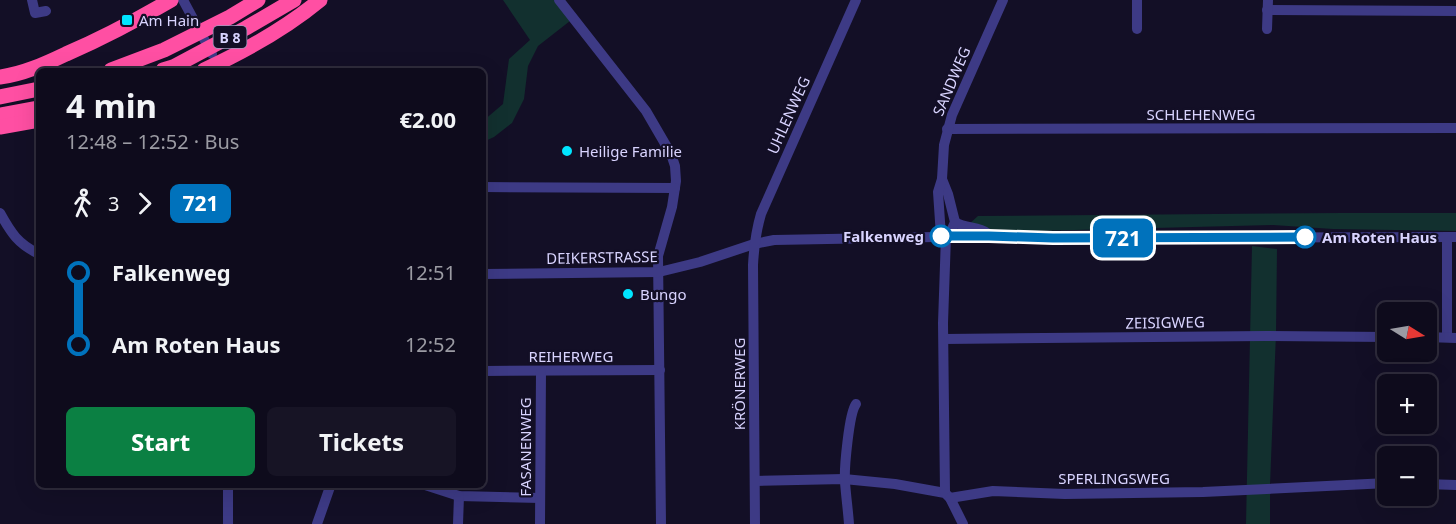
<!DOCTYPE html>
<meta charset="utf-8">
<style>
:root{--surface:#0e0b1c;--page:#171425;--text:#f1f3f6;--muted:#9b9ba3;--line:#2e2b3b;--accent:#0b8043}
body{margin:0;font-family:"Noto Sans",sans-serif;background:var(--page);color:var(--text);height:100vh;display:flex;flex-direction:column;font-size:22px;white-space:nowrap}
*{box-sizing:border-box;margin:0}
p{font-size:20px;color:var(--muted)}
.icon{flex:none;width:33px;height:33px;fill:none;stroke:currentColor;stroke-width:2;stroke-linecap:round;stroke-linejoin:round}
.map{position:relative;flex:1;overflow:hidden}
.panel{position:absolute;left:36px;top:68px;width:450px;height:420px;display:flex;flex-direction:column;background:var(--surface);border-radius:9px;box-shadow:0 6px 24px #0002,0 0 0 2px var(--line)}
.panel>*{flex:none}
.badge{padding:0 12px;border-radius:9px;font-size:21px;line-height:39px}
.needle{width:39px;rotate:101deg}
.controls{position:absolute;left:1377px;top:302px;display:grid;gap:12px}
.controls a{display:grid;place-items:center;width:60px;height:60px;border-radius:9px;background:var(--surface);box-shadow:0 6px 24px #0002,0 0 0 2px var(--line);font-size:30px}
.map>.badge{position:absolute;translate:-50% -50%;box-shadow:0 0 0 3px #fff}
.legs{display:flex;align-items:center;gap:9px;height:66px;padding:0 30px;font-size:20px}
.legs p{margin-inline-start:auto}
.head{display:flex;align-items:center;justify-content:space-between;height:102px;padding:0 30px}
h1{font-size:33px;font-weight:700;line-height:45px}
.button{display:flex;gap:12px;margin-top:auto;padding:12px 30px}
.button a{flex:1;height:69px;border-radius:9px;background:var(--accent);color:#fff;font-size:24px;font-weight:700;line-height:69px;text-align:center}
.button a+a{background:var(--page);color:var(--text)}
ul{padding:0 30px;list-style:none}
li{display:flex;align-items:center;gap:21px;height:72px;font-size:22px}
li i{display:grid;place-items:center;width:9px;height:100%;margin:0 8px;background:currentColor}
li i::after{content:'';width:15px;height:15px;margin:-8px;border:4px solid;border-radius:50%;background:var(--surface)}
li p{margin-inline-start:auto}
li:first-child i{background:linear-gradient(#0000 50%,currentColor 0)}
li:last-child i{background:linear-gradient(currentColor 50%,#0000 0)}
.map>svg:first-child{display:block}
.green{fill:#12302f}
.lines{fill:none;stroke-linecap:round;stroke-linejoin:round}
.minor{stroke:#3d3a85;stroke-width:10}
.highway{stroke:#ff4fa3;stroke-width:15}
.line-1-casing{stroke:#fff;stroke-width:14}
.line-1{stroke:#0072bc;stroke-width:9}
.poi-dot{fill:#00e5ff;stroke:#130f26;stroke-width:2}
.stop-1-dot{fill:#fff;stroke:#0072bc;stroke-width:3}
.labels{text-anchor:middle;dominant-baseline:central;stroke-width:4.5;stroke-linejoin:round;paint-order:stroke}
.shield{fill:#130f26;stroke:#9e99be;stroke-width:1.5}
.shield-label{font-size:14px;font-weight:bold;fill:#d9d4ff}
.poi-label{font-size:15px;fill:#d9d4ff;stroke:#130f26;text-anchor:start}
.street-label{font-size:15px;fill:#d9d4ff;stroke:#130f26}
.stop-label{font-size:15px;font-weight:bold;fill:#d9d4ff;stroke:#130f26;text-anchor:end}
</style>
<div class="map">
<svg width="1456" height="524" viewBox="0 0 1456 524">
<rect width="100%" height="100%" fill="#130f26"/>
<g class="green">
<polygon points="503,0 554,0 570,21 538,46 528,66 524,99 512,123 494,137 483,142 483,121 503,104 509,59 530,40"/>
<polygon points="1343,213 1456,213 1456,231 1333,229 1273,225 996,232 968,225 978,216"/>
<polygon points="1252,246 1277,249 1276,333 1270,485 1270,524 1246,524"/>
</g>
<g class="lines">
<g class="minor">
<polyline points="32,0 35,13 46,11"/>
<polyline points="183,0 212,54"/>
<polyline points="559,0 646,111 671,154 675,166 676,181 672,207 658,256 661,524"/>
<polyline points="1137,0 1137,29"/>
<polyline points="1267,10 1456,11"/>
<polyline points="1267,29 1268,0"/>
<polyline points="947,129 1456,128"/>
<polyline points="942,179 948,194 955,222 949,236"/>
<polyline points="483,187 675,188"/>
<path d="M0,213C11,233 18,244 39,254"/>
<path d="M955,222C966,229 978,226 987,233"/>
<polyline points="941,236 938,192 942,179 944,145 952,115 1003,0"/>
<polyline points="1447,237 1447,337"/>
<polyline points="483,274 659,272 700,262 754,244 774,240 989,236 1053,238 1456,237"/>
<polyline points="1426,337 1456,338"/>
<polyline points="944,339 1265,336 1388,337"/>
<polyline points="483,371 660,370"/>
<polyline points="755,481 844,479 895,484 945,493 950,498 963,524"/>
<polyline points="228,484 228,524"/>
<polyline points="422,484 459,496 540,498"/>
<polyline points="1426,484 1456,485"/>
<polyline points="945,493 943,323 946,236"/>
<polyline points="950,498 993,491 1065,494 1203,492 1388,483"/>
<polyline points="317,524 331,484"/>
<polyline points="458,524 459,496"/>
<polyline points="540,524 541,371"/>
<path d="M755,524L753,265C754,247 756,231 761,214L856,0"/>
<path d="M849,524C848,510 846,496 845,482C844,469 849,413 856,404"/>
</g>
<g class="highway">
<polyline points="111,70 164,50 230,17 258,0"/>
<polyline points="163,70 173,67 246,28 294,0"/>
<path d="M204,70C245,51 285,29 320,0"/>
<path d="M0,77C23,74 45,64 66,54C103,38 137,20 171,0"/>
<polyline points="0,97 39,89"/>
<polyline points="0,115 39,108"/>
<polyline points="0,127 39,120"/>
</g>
</g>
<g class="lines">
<g class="line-1-casing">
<polyline id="line-1" points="941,236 989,236 1053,238 1305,237"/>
</g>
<use href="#line-1" class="line-1"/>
</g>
<g class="poi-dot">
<rect x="121" y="14" width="12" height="12" rx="3"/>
<circle cx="567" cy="151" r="6"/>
<circle cx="628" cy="294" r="6"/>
</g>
<g class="stop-1-dot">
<circle cx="941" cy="236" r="10"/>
<circle cx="1305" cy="237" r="10"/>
</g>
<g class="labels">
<rect class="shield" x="213.5" y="26" width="33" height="22" rx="4.5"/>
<g class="shield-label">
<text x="230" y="37">B 8</text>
</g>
<g class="poi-label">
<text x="139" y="20">Am Hain</text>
<text x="579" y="151">Heilige Familie</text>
<text x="640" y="294">Bungo</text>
</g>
<g class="street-label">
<text transform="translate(951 81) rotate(-67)">SANDWEG</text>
<text x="1201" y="114">SCHLEHENWEG</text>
<text transform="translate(788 115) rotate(-66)">UHLENWEG</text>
<text transform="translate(602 257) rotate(-1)">DEIKERSTRASSE</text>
<text transform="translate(1165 322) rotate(-1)">ZEISIGWEG</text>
<text x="571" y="356">REIHERWEG</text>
<text transform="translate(739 384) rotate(-90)">KRÖNERWEG</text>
<text transform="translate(525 447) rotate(-90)">FASANENWEG</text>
<text x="1114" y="478">SPERLINGSWEG</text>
</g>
<g class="stop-label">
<text x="924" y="236">Falkenweg</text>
<text x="1322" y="237" text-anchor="start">Am Roten Haus</text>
</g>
</g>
</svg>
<div class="controls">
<a><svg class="needle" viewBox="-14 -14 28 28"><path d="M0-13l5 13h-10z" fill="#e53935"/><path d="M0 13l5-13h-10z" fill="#9b9ba3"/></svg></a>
<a>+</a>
<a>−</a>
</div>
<b class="badge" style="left:1123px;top:238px;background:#0072bc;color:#fff">721</b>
<section class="panel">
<div class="head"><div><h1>4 min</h1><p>12:48 – 12:52 · Bus</p></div><b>€2.00</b></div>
<div class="legs"><svg class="icon" aria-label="walk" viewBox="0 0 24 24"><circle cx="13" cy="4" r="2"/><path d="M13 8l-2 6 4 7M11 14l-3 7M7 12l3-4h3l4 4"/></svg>3<svg class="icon" aria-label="forward" viewBox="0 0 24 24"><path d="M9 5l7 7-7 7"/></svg><b class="badge" style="background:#0072bc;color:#fff">721</b></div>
<ul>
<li><i style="color:#0072bc"></i><b>Falkenweg</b><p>12:51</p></li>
<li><i style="color:#0072bc"></i><b>Am Roten Haus</b><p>12:52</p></li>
</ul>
<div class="button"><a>Start</a><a>Tickets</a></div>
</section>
</div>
